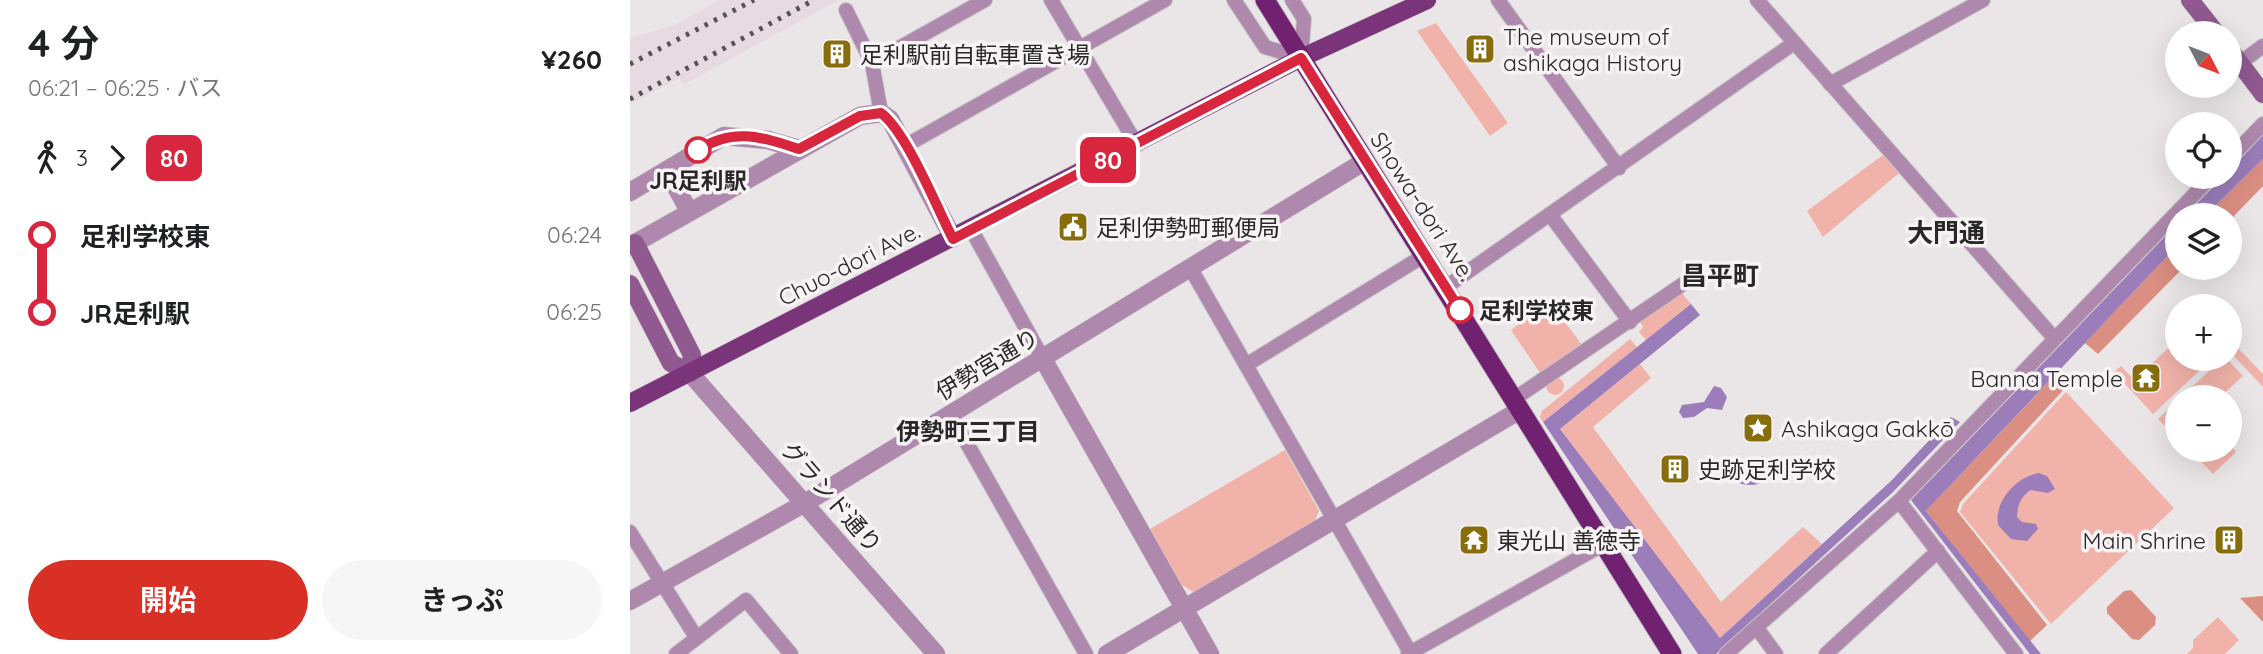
<!DOCTYPE html>
<html lang="ja">
<meta charset="utf-8">
<style>
:root{--surface:#fff;--page:#f6f6f6;--text:#202124;--muted:#757577;--accent:#d93025}
body{margin:0;font-family:Quicksand,"Noto Sans JP",sans-serif;background:var(--page);color:var(--text);height:100vh;display:flex;flex-direction:column;font-size:26px;white-space:nowrap}
*{box-sizing:border-box;margin:0}
p{font-size:23px;color:var(--muted)}
.icon{flex:none;width:38px;height:38px;fill:none;stroke:currentColor;stroke-width:2;stroke-linecap:round;stroke-linejoin:round}
.map{position:relative;flex:1;overflow:hidden}
.drawer{display:flex;flex-direction:column;background:var(--surface);width:630px}
.drawer>*{flex:none}
.badge{padding:0 14px;border-radius:10px;font-size:24px;line-height:46px}
.needle{width:46px;rotate:132deg}
.controls{position:absolute;left:1535px;top:21px;display:grid;gap:14px}
.controls a{display:grid;place-items:center;width:77px;height:77px;border-radius:50%;background:var(--surface);box-shadow:0 7px 28px #0002;font-size:35px}
.map>.badge{position:absolute;translate:-50% -50%;box-shadow:0 0 0 4px #fff}
.legs{display:flex;align-items:center;gap:10px;height:77px;padding:0 28px;font-size:23px}
.legs p{margin-inline-start:auto}
.summary{display:flex;align-items:center;justify-content:space-between;height:119px;padding:0 28px}
h1{font-size:38px;font-weight:700;line-height:52px}
.cta{display:flex;gap:14px;margin-top:auto;padding:14px 28px}
.cta a{flex:1;height:80px;border-radius:42px;background:var(--accent);color:#fff;font-size:28px;font-weight:700;line-height:80px;text-align:center}
.cta a+a{background:var(--page);color:var(--text)}
ul{padding:0 28px;list-style:none}
li{display:flex;align-items:center;gap:24px;height:77px;font-size:26px}
li i{display:grid;place-items:center;width:10px;height:100%;margin:0 9px;background:currentColor}
li i::after{content:'';width:18px;height:18px;margin:-9px;border:5px solid;border-radius:50%;background:var(--surface)}
li p{margin-inline-start:auto}
li:first-child i{background:linear-gradient(#0000 50%,currentColor 0)}
li:last-child i{background:linear-gradient(currentColor 50%,#0000 0)}
main{display:flex;flex:1;min-height:0}
.map>svg:first-child{display:block}
.built{fill:#e7dbe1}
.green{fill:#f1b3a9}
.forest{fill:#db8e82}
.water{fill:#9b7dba}
.lines{fill:none;stroke-linecap:round;stroke-linejoin:round}
.minor-casing{stroke:#c7c4c5;stroke-width:16}
.tertiary-casing{stroke:#c7c4c5;stroke-width:19}
.secondary-casing{stroke:#c7c4c5;stroke-width:19}
.primary-casing{stroke:#c7c4c5;stroke-width:19}
.trunk-casing{stroke:#c7c4c5;stroke-width:21}
.minor{stroke:#ae88ad;stroke-width:14}
.tertiary{stroke:#ae88ad;stroke-width:18}
.secondary{stroke:#905990;stroke-width:18}
.primary{stroke:#7a357a;stroke-width:18}
.trunk{stroke:#702170;stroke-width:19}
.rail{stroke:#555354;stroke-width:5;stroke-dasharray:3.5 7;stroke-linecap:butt}
.line-1-casing{stroke:#fff;stroke-width:16}
.line-1{stroke:#d7263d;stroke-width:10}
.stop-1-dot{fill:#fff;stroke:#d7263d;stroke-width:3.5}
.labels{text-anchor:middle;dominant-baseline:central;stroke-width:7;stroke-linejoin:round;paint-order:stroke}
.poi-label{font-size:23px;fill:#292728;stroke:#f7f3f5;text-anchor:start}
.stop-label{font-size:23px;font-weight:bold;fill:#292728;stroke:#f7f3f5}
.street-label{font-size:23px;fill:#292728;stroke:#f7f3f5}
.neighbourhood-label{font-size:24px;font-weight:bold;fill:#292728;stroke:#f7f3f5}
.quarter-label{font-size:26px;font-weight:bold;fill:#292728;stroke:#f7f3f5}
</style>
<main>
<section class="drawer">
<div class="summary"><div><h1>4 分</h1><p>06:21 – 06:25 · バス</p></div><b>¥260</b></div>
<div class="legs"><svg class="icon" aria-label="walk" viewBox="0 0 24 24"><circle cx="13" cy="4" r="2"/><path d="M13 8l-2 6 4 7M11 14l-3 7M7 12l3-4h3l4 4"/></svg>3<svg class="icon" aria-label="forward" viewBox="0 0 24 24"><path d="M9 5l7 7-7 7"/></svg><b class="badge" style="background:#d7263d;color:#fff">80</b></div>
<ul>
<li><i style="color:#d7263d"></i><b>足利学校東</b><p>06:24</p></li>
<li><i style="color:#d7263d"></i><b>JR足利駅</b><p>06:25</p></li>
</ul>
<div class="cta"><a>開始</a><a>きっぷ</a></div>
</section>
<div class="map">
<svg width="1633" height="654" viewBox="0 0 1633 654">
<rect width="100%" height="100%" fill="#eae6e7"/>
<polygon class="built" points="89,0 209,0 53,85 50,78 0,104 0,38 44,25"/>
<g class="green">
<polygon points="806,23 878,123 860,136 787,31"/>
<polygon points="1253,155 1269,173 1193,237 1177,211"/>
<polygon points="1050,291 1061,304 1016,340 1009,332 1013,327 1009,320"/>
<polygon points="919,301 953,346 912,376 881,330"/>
<polygon points="1000,339 1007,347 913,422 910,417 912,411"/>
<polygon points="1547,340 1547,359 1582,359 1523,414 1484,372 1491,366 1504,380"/>
<polygon points="1608,348 1633,374 1633,387 1602,354"/>
<polygon points="1592,359 1597,359 1613,376 1590,397 1551,397"/>
<polygon points="1010,364 1021,378 963,427 1091,602 1173,527 1192,544 1090,638 930,429"/>
<circle cx="925" cy="386" r="9"/>
<polygon points="1436,392 1544,508 1421,624 1330,512 1333,504"/>
<polygon points="1547,401 1547,439 1528,419"/>
<polygon points="1600,445 1606,452 1583,474 1563,453 1567,450 1600,450"/>
<polygon points="655,450 689,511 685,521 565,593 552,585 520,529"/>
<polygon points="1588,617 1609,640 1595,654 1557,654 1563,648 1563,640"/>
</g>
<g class="forest">
<polygon points="1633,159 1633,186 1600,220 1600,215 1576,215"/>
<polygon points="1547,246 1547,268 1553,268 1468,354 1455,343"/>
<polygon points="1425,375 1436,387 1330,502 1327,511 1417,625 1400,641 1296,511"/>
<polygon points="1501,590 1526,617 1525,625 1509,640 1502,639 1477,613 1477,607 1494,591"/>
<polygon points="1633,596 1633,622 1610,598"/>
</g>
<g class="water">
<polygon points="1633,135 1633,159 1576,215 1555,215 1593,177 1600,177 1600,170"/>
<polygon points="1547,224 1547,246 1296,511 1411,654 1400,654 1281,500"/>
<polygon points="1061,304 1070,315 930,429 1090,638 1262,480 1321,417 1330,422 1263,492 1086,654 1068,654 913,422"/>
<polygon points="1084,386 1091,388 1097,397 1092,410 1077,408 1064,417 1053,418 1049,412 1052,405 1074,402"/>
<path d="M1132,456L1145,460C1144,484 1125,489 1106,482V473Z"/>
<path d="M1409,473L1417,476L1425,489L1418,493L1401,490C1391,496 1387,506 1387,517L1392,522L1406,524L1408,529L1397,541L1381,539L1368,525C1364,501 1386,477 1409,473Z"/>
</g>
<g class="lines">
<g class="minor-casing">
<g id="minor">
<polyline points="421,0 507,145"/>
<polyline points="604,0 635,47 671,58 674,19 662,0"/>
<polyline points="868,0 989,168"/>
<polyline points="1127,0 1424,338"/>
<polyline points="216,10 242,63 251,113"/>
<polyline points="242,63 355,0"/>
<polyline points="1610,63 1633,46"/>
<polyline points="1200,84 1353,0"/>
<polyline points="275,146 535,0"/>
<polyline points="1600,158 1633,124"/>
<polyline points="921,216 1000,322"/>
<polyline points="341,229 413,359"/>
<polyline points="561,269 781,654"/>
<polyline points="816,287 1164,43"/>
<polyline points="616,365 795,255"/>
<polyline points="884,399 1056,282"/>
<polyline points="321,415 456,654"/>
<polyline points="1269,501 1386,654"/>
<polyline points="0,532 66,637"/>
<polyline points="1126,627 1146,654"/>
<polyline points="46,654 116,600 161,654"/>
<polyline points="778,654 974,544"/>
<polyline points="1096,654 1269,501 1581,177"/>
<polyline points="1196,654 1308,551"/>
</g>
</g>
<g class="tertiary-casing">
<g id="tertiary">
<polyline points="37,171 59,211"/>
<polyline points="0,192 94,136 138,140 169,149"/>
<polyline points="0,246 230,116 251,113 260,119 323,238"/>
<polyline points="413,359 580,654"/>
<polyline points="60,373 306,654"/>
<polyline points="0,601 175,503 735,161"/>
<polyline points="477,654 890,410"/>
</g>
</g>
<g class="secondary-casing">
<g id="secondary">
<polyline points="1560,0 1586,33"/>
<polyline points="1600,50 1633,94"/>
<polyline points="0,284 41,363 60,373 62,355 5,243"/>
</g>
</g>
<g class="primary-casing">
<polyline id="primary" points="0,403 671,58 797,0"/>
</g>
<g class="trunk-casing">
<polyline id="trunk" points="635,0 1042,654"/>
</g>
<use href="#minor" class="minor"/>
<use href="#tertiary" class="tertiary"/>
<use href="#secondary" class="secondary"/>
<use href="#primary" class="primary"/>
<use href="#trunk" class="trunk"/>
<g class="rail">
<polyline points="0,64 124,0"/>
<polyline points="0,99 184,0"/>
</g>
</g>
<g class="lines">
<g class="line-1-casing">
<path id="line-1" d="M68,150C103,127 132,137 169,149L230,116L251,113C276,131 307,208 323,239L671,58L830,310"/>
</g>
<use href="#line-1" class="line-1"/>
</g>
<defs>
<g id="building-square" transform="scale(1.575)"><rect x="-9" y="-9" width="18" height="18" rx="4" fill="#876d0b" stroke="#f7f3f5"/><path d="M-4-6H4V6H1V3H-1V6H-4ZM-2.5-4.3h1.7v1.8h-1.7ZM.8-4.3h1.7v1.8H.8ZM-2.5-1h1.7V.8h-1.7ZM.8-1h1.7V.8H.8Z" fill="#fff"/></g>
<g id="civic-square" transform="scale(1.575)"><rect x="-9" y="-9" width="18" height="18" rx="4" fill="#876d0b" stroke="#f7f3f5"/><path d="M-.6-6.5H3V-4.5H.6V-3L4-1V1h2V6H-6V1h2V-1L-.6-3ZM-1.2 2.5V6h2.4V2.5Z" fill="#fff"/></g>
<g id="temple-square" transform="scale(1.575)"><rect x="-9" y="-9" width="18" height="18" rx="4" fill="#876d0b" stroke="#f7f3f5"/><path d="M0-6L5-2H3V0L6.5 2.5H4V6H1.5V3h-3V6H-4V2.5H-6.5L-3 0V-2H-5Z" fill="#fff"/></g>
<g id="sight-square" transform="scale(1.575)"><rect x="-9" y="-9" width="18" height="18" rx="4" fill="#876d0b" stroke="#f7f3f5"/><path d="M0-6L1.8-2.2L6-1.7L2.9 1.2L3.7 5.4L0 3.3L-3.7 5.4L-2.9 1.2L-6-1.7L-1.8-2.2Z" fill="#fff"/></g>
</defs>
<g fill-rule="evenodd">
<use href="#building-square" x="850" y="49"/>
<use href="#building-square" x="207" y="54"/>
<use href="#civic-square" x="443" y="227"/>
<use href="#temple-square" x="1516" y="378"/>
<use href="#sight-square" x="1128" y="428"/>
<use href="#building-square" x="1045" y="469"/>
<use href="#temple-square" x="844" y="540"/>
<use href="#building-square" x="1599" y="540"/>
</g>
<g class="stop-1-dot">
<circle cx="68" cy="150" r="12"/>
<circle cx="830" cy="310" r="12"/>
</g>
<g class="labels">
<g class="poi-label">
<text x="873" y="36">The museum of<tspan x="873" dy="26">ashikaga History</tspan></text>
<text x="230" y="54">足利駅前自転車置き場</text>
<text x="466" y="227">足利伊勢町郵便局</text>
<text x="1493" y="378" text-anchor="end">Banna Temple</text>
<text x="1151" y="428">Ashikaga Gakkō</text>
<text x="1068" y="469">史跡足利学校</text>
<text x="867" y="540">東光山 善徳寺</text>
<text x="1576" y="540" text-anchor="end">Main Shrine</text>
</g>
<g class="stop-label">
<text x="68" y="180">JR足利駅</text>
<text x="849" y="310" text-anchor="start">足利学校東</text>
</g>
<g class="street-label">
<text transform="translate(793 206) rotate(57)">Showa-dori Ave.</text>
<text transform="translate(219 264) rotate(-27)">Chuo-dori Ave.</text>
<text transform="translate(357 364) rotate(-31)">伊勢宮通り</text>
<text transform="translate(202 497) rotate(49)">グランド通り</text>
</g>
<g class="neighbourhood-label">
<text x="338" y="431">伊勢町三丁目</text>
</g>
<g class="quarter-label">
<text x="1316" y="232">大門通</text>
<text x="1090" y="275">昌平町</text>
</g>
</g>
</svg>
<div class="controls">
<a><svg class="needle" viewBox="-14 -14 28 28"><path d="M0-13l5 13h-10z" fill="#e53935"/><path d="M0 13l5-13h-10z" fill="#757577"/></svg></a>
<a><svg class="icon" aria-label="locate" viewBox="0 0 24 24"><circle cx="12" cy="12" r="6"/><path d="M12 2v4M12 18v4M2 12h4M18 12h4"/></svg></a>
<a><svg class="icon" aria-label="layers" viewBox="0 0 24 24"><path d="M12 4l9 5-9 5-9-5zM3 14l9 5 9-5"/></svg></a>
<a>+</a>
<a>−</a>
</div>
<b class="badge" style="left:478px;top:160px;background:#d7263d;color:#fff">80</b>
</div>
</main>
